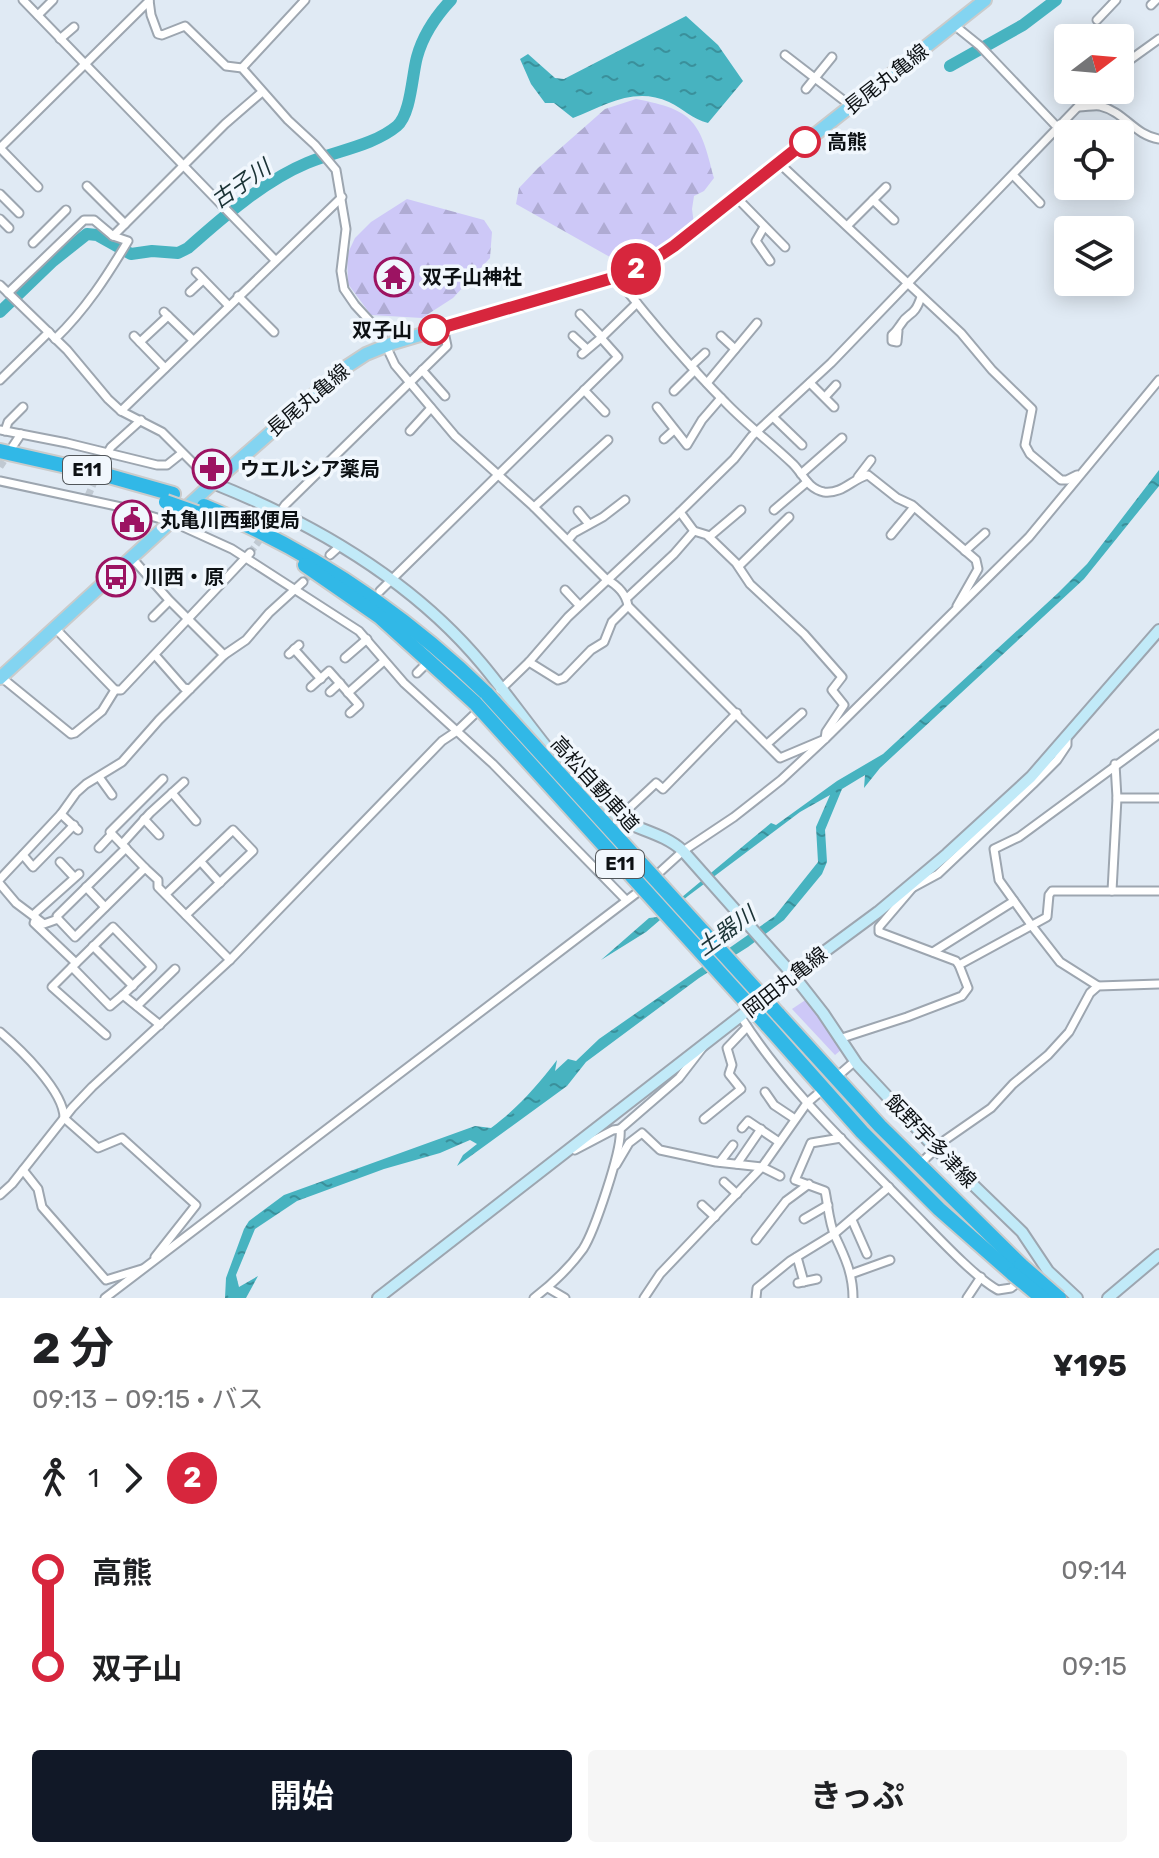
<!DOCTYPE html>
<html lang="ja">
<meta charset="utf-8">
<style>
:root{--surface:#fff;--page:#f6f6f6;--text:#202124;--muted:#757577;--accent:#111827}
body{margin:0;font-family:Rubik,"Noto Sans JP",sans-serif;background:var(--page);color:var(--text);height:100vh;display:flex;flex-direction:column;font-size:30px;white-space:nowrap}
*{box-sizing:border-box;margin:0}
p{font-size:26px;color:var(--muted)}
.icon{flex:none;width:44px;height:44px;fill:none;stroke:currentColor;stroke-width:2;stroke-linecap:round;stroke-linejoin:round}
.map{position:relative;height:1298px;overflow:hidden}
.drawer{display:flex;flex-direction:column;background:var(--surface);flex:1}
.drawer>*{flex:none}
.badge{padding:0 16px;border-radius:26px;font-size:28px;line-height:52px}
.needle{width:52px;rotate:74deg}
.tools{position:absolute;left:1054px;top:24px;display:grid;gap:16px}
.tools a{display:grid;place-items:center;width:80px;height:80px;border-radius:8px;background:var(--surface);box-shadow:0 4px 20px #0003;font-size:40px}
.map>.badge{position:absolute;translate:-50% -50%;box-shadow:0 0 0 4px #fff}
.legs{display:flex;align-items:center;gap:12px;height:88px;padding:0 32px;font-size:26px}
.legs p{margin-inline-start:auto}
.overview{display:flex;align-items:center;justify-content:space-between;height:136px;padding:0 32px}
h1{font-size:44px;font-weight:700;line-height:60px}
.cta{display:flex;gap:16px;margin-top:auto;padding:16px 32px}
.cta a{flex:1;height:92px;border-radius:8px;background:var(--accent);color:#fff;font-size:32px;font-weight:700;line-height:92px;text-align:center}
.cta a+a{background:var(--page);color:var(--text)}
ul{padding:0 32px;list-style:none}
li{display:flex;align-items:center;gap:28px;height:96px;font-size:30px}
li i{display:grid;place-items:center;width:12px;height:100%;margin:0 10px;background:currentColor}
li i::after{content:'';width:20px;height:20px;margin:-10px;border:6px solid;border-radius:50%;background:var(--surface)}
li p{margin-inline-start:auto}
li:first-child i{background:linear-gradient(#0000 50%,currentColor 0)}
li:last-child i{background:linear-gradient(currentColor 50%,#0000 0)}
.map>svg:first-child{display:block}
.forest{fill:url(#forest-firs)}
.park{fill:#cdc8f7}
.water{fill:url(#water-ripples)}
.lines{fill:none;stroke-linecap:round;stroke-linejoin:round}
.river{stroke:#47b3c0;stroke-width:12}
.street-tunnel{stroke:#c0c9d2;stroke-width:7;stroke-dasharray:7 3.5;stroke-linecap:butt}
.street-casing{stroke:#9da6b0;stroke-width:11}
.secondary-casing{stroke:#9da6b0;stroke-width:14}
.primary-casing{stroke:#cacbcb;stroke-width:16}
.highway-casing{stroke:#cacbcb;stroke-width:18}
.street{stroke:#fff;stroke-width:7}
.secondary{stroke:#c1eaf8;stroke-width:10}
.primary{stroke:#83d4f1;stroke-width:12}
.highway{stroke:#31b8e7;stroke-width:14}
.highway-bridge-casing{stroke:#cacbcb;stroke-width:18;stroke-linecap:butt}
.highway-bridge{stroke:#31b8e7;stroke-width:14}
.line-1-casing{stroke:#fff;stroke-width:18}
.line-1{stroke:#d7263d;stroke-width:12}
.stop-1-dot{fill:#fff;stroke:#d7263d;stroke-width:4}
.labels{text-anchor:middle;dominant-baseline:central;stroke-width:7;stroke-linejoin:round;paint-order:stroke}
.shield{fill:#f1f7fd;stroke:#51565a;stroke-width:2}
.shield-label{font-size:18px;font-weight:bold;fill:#0d1114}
.street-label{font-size:20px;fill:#0d1114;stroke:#f1f7fd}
.stop-label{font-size:20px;font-weight:bold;fill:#0d1114;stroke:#f1f7fd;text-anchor:start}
.poi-label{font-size:20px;font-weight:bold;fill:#0d1114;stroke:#f1f7fd;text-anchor:start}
.water-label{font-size:22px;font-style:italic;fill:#1a3235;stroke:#f1f7fd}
</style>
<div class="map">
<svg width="1159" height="1298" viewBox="0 0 1159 1298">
<defs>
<pattern id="forest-firs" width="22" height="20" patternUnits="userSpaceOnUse" patternTransform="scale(2)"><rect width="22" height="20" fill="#cdc8f7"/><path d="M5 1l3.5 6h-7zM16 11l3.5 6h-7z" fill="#afabd3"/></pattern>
<pattern id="water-ripples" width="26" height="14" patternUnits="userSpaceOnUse" patternTransform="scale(2)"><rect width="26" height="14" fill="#47b3c0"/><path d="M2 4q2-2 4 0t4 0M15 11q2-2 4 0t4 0" fill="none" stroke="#3a909b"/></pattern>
</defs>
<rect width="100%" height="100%" fill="#e0eaf4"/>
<g class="forest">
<path d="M636,99C695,110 700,122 714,178L704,191L694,196L692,209L694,224C672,242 646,263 617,261L516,204L519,188L538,168L605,109Z"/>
<polygon points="407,199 484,220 492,232 490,258 453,298 422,318 371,315 348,284 347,255 355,238 371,222"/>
</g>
<polygon class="park" points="807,999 841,1050 835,1055 792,1009"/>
<g class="water">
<path d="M686,16L718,45L743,81L708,123C692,119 684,109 669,102C635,86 605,105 573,118L554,103H545L531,84L520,59L528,54L555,78L564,79Z"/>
<path d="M1159,470V486L1084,579L880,768L864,788L865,775L842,789L825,830L827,862L822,874L784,920L748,947L699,978L586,1062L567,1086L457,1166L463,1155L477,1144L470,1140L440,1153L384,1169L297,1201L255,1229L236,1275L239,1287L258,1276L246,1298H225L226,1278L244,1229L249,1221L284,1195L475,1126L491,1128C518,1108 537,1086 557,1060L555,1071L568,1059L576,1061L599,1039L775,916L818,862L816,827L830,795L800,812L688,896L646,932L601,960L649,918L658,917L771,823L776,825L837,781L883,754L1058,593L1087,564Z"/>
</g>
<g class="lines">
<g class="river">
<polyline points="950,66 1023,25 1056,0"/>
<path d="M0,312L53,261L87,234L97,235L131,254L152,251L178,253L188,248C223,217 264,181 307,163C335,151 373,146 397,126C411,114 412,75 417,57C423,35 436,16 451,0"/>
</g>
<g class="street-tunnel">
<polyline points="0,467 10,451"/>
<polyline points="88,496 104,459"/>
<polyline points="250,553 274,521"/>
<polyline points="303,582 330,555"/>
</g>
<g class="street-casing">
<g id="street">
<polyline points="23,0 275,260"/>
<path d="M149,0L151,15L158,34L162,35L185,26L226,66L242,68L288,120L315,145L336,170L346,229L341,271L344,289L355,305L379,331L395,365L455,436L534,507L606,579C617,585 626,593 628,606L780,758L825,739L826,732L844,705L832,690L842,677L804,634L750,584L736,563L707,535L694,531L680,512"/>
<polyline points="1151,5 1156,0"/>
<polyline points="38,15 53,0"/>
<polyline points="1097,20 1116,0"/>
<polyline points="954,25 980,46 1059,129"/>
<polyline points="60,39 74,27"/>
<polyline points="785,55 851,106"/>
<polyline points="1120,67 1159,39"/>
<polyline points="242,68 305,0"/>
<polyline points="806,89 832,57"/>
<path d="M1079,107C1086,107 1094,105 1100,106C1125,112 1134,135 1159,139"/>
<polyline points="0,148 149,1"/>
<polyline points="0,148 38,187"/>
<polyline points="779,163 961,333 992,370 1032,409 1025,445 1030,454 1061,480 1067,480 1077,475"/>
<polyline points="1013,175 1040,203"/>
<polyline points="87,186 125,224"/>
<polyline points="0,194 19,213"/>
<polyline points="736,197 785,247"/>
<polyline points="873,200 894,220"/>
<polyline points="0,219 9,228"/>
<polyline points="848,225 886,187"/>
<polyline points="764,227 756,241 770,261"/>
<polyline points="33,243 66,210"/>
<polyline points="196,272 229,306"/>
<path d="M616,277C650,320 686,363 725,402C746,424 771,443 793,464C803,474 808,489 824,492C843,494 852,479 868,475L897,498L912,505L976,560L978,569L957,606"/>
<polyline points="0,285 67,350 108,399 121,411 162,432 213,483"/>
<polyline points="190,292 203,280"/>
<polyline points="8,293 84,220 94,220 113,236"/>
<polyline points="238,296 274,332"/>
<polyline points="164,312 193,340"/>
<polyline points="580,314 602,337"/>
<path d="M898,331L897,342L892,341V335C896,332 898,328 901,324C909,311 914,318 921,297"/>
<polyline points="134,336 165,368"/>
<polyline points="573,336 587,349"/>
<polyline points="721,336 735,349"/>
<path d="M55,339C86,309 107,276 128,241L113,236L225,124L262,92"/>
<polyline points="140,342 168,316"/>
<polyline points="582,354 601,338"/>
<polyline points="691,366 705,353"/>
<polyline points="422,370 445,396"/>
<polyline points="0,380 49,332"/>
<polyline points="707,383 757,323"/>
<polyline points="810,383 834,407"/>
<polyline points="584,390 605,412"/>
<polyline points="674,391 695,370"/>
<polyline points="825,397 836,385"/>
<polyline points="657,407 687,445 702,420 721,398"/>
<polyline points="121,411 342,197"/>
<polyline points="774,418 802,445"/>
<polyline points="0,430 67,443 157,465 167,465 182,453"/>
<polyline points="5,431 8,422 23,407"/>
<polyline points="410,431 431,408"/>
<polyline points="664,439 674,430"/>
<polyline points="13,446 21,434"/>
<polyline points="104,459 111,447 141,420"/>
<polyline points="801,474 842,438"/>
<polyline points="858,477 871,460"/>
<polyline points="0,481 121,507 177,524 232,549 359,631 404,683 493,764 626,900"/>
<polyline points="534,507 608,440"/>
<polyline points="774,510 807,482"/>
<polyline points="578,511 589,524"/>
<polyline points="274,521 285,505 447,346 443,327"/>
<polyline points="891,535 914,507"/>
<polyline points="709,537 741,510"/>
<polyline points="568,540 574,533 603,517 625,500"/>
<polyline points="965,551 985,533"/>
<polyline points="330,555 341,545"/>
<polyline points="739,566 789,517"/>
<polyline points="565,590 579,605"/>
<polyline points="380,591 618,357 601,338 637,303"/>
<polyline points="627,598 674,554 694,531"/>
<polyline points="153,617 169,601"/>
<polyline points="55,628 115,690"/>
<polyline points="294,649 321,679"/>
<polyline points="289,654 299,645"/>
<polyline points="155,655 184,688 190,689"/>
<polyline points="224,655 246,640 269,613 303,582"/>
<polyline points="345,658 367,639"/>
<polyline points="529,662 558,680 564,678 591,650 604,642 612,622 628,606"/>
<polyline points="417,673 425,665"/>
<polyline points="1,677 71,734 75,733 102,711 115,690 121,690 250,553"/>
<polyline points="311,687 329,671 359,705 350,713"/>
<polyline points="500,690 529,662 568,617 680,512 734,459 752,436 831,363 1094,90"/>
<polyline points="330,692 340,683"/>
<polyline points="348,693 384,661"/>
<polyline points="767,744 802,713"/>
<polyline points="99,777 112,795"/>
<polyline points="172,793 196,821"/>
<polyline points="592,796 599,796 625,812 656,783 663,789 737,713"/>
<polyline points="1117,798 1159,798"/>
<polyline points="61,814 78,830"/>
<polyline points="144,819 159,835"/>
<polyline points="122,844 150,813 184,782"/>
<polyline points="99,848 112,834"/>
<polyline points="23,855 33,867 74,825"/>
<polyline points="60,862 74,877"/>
<polyline points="201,862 220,883"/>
<polyline points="145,868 110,832 163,779"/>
<polyline points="0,879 61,814 76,793 86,784 122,762 159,720 224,655 169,600 132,558"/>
<polyline points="0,884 16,903 44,924 58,919 75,937 145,868 158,880 158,887 230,960"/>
<polyline points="914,886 879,927 879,932 956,961 959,965"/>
<polyline points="86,887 105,907"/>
<polyline points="914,887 938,874 1033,784 1057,760 1067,745 1067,737"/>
<polyline points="1112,891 1117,798 1115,764"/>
<polyline points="166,894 233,830 253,851 186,915"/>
<polyline points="33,915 79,874"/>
<polyline points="36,918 34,923 76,963"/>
<polyline points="58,919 57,916 126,848"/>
<polyline points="93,946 133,986"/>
<polyline points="933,952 1014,901"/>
<polyline points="72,967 113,927 152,967 123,995"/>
<polyline points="1098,986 1060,962 1032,926 999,880 994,849 1019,837 1159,734"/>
<polyline points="137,1006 175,969"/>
<path d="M741,1017C787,1090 852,1149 912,1211C932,1231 975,1278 998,1290L1011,1288L1021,1280"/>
<path d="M0,1032C20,1049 64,1091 64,1118L98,1148L122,1138L196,1205L155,1257"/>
<polyline points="106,1035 52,987 72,967 110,1006 123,995 160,1025"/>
<polyline points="839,1039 907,1017 962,996 968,988 959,965 1047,917 1049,895 1052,891 1159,891"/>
<polyline points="840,1074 855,1061"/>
<polyline points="765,1092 774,1105 795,1119"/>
<polyline points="704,1119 741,1089 729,1074 732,1065 727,1048 747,1027"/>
<polyline points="742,1128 748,1121 779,1142"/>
<path d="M841,1138L811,1143L795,1180L825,1191C828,1205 829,1223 835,1236C845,1257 853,1274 853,1298"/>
<polyline points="575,1150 613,1130 620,1129"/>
<polyline points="923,1161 945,1140 991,1108 1013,1084 1048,1055 1069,1032 1090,993 1098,986 1159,984"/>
<polyline points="720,1162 733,1145"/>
<polyline points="737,1164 761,1129"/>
<polyline points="616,1165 629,1143 642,1133 660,1150 716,1162 762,1167 780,1176"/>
<polyline points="23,1170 38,1189 42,1207 106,1280 142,1269"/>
<polyline points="724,1182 737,1194"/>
<polyline points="0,1195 12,1184 72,1108 92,1087 230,960 442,741 457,731 482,707"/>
<polyline points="702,1205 715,1217"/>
<polyline points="804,1219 828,1205"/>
<polyline points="852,1220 867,1254"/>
<polyline points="756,1240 786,1201 809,1184"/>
<polyline points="797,1257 804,1282"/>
<polyline points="851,1274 890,1260"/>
<polyline points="798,1283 817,1279"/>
<polyline points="548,1288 565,1298"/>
<polyline points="105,1298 638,892 683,851 734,817 781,780 825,739 1029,537 1159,380"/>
<path d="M534,1298C551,1285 570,1267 583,1249C594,1232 623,1148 620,1129L679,1078L703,1047"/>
<polyline points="644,1298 660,1274 762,1167 807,1103 820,1092"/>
<polyline points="756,1298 757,1288 790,1261 834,1234 889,1187"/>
<polyline points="967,1298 981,1277"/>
</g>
</g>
<g class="secondary-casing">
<g id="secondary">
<path d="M213,483C313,523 412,580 482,664C522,712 556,767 603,808C626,829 661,830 683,851L794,976L823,1013L857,1064L935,1148L1022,1232L1048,1271L1077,1298"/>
<polyline points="378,1298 805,966 878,912 947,854 1031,777 1159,630"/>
<polyline points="1108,1298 1159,1255"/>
</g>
</g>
<g class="primary-casing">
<polyline id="primary" points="0,678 213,483 343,369 366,354 393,343 625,274 647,264 674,246 985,0"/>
</g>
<g class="highway-casing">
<g id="highway">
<polyline points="0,451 102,474 173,494"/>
<path d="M204,506C310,550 404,613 487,694"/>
<polyline points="305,565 380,617 475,703"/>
<polyline points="778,1014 880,1126 1021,1265"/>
<polyline points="766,1024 862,1132 939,1209 1013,1274"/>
</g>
</g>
<use href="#street" class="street"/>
<use href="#secondary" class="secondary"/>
<use href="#primary" class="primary"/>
<use href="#highway" class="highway"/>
<g class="highway-bridge-casing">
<g id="highway-bridge">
<polyline points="166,502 197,513"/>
<polyline points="487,694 778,1014"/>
<polyline points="475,703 766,1024"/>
<polyline points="1021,1265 1059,1298"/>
<polyline points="1013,1274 1042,1298"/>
</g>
</g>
<use href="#highway-bridge" class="highway-bridge"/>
</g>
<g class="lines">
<g class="line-1-casing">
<polyline id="line-1" points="434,330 616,277 647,264 674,246 805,142"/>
</g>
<use href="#line-1" class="line-1"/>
</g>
<defs>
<g id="temple-ring" transform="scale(2)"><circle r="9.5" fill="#f1f7fd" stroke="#9c1362" stroke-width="1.5"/><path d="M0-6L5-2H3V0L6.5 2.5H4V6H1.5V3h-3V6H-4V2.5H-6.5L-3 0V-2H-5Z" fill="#9c1362"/></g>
<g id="pharmacy-ring" transform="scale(2)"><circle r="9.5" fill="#f1f7fd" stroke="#9c1362" stroke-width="1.5"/><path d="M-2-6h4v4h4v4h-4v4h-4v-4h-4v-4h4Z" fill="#9c1362"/></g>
<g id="civic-ring" transform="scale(2)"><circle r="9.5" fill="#f1f7fd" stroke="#9c1362" stroke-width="1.5"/><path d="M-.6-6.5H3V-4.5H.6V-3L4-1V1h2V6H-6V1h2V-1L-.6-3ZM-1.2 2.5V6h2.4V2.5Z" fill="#9c1362"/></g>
<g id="bus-ring" transform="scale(2)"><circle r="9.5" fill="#f1f7fd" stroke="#9c1362" stroke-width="1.5"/><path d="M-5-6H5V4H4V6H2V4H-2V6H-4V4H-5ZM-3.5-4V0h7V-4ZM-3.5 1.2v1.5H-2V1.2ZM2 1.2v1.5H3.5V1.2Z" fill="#9c1362"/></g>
</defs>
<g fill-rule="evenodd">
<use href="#temple-ring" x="394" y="277"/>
<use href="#pharmacy-ring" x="212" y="469"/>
<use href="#civic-ring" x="132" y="520"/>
<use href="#bus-ring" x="116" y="577"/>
</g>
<g class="stop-1-dot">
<circle cx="805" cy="142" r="14"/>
<circle cx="434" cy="330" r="14"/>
</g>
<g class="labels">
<g class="shield">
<rect x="63" y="456" width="48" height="28" rx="6"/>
<rect x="596" y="850" width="48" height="28" rx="6"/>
</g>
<g class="shield-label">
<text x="87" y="470">E11</text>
<text x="620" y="864">E11</text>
</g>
<g class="street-label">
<text transform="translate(886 79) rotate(-38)">長尾丸亀線</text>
<text transform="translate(308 400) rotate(-40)">長尾丸亀線</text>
<text transform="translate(595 784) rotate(48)">高松自動車道</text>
<text transform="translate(785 982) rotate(-38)">岡田丸亀線</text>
<text transform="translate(931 1141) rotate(46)">飯野宇多津線</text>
</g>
<g class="stop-label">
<text x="827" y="142">高熊</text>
<text x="412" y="330" text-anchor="end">双子山</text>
</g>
<g class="poi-label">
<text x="422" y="277">双子山神社</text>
<text x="240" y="469">ウエルシア薬局</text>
<text x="160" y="520">丸亀川西郵便局</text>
<text x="144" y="577">川西・原</text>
</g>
<g class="water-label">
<text transform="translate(241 184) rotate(-35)">古子川</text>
<text transform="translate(726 931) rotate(-36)">土器川</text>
</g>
</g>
</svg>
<div class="tools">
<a><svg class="needle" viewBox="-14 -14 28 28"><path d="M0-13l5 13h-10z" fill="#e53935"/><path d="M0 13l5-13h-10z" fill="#757577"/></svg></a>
<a><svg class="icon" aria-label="locate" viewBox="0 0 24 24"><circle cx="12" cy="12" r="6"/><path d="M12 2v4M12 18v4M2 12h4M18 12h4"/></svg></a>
<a><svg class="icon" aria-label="layers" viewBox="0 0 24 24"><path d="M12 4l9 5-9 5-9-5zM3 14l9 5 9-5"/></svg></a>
</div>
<b class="badge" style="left:636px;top:269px;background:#d7263d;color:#fff">2</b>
</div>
<section class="drawer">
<div class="overview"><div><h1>2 分</h1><p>09:13 – 09:15 · バス</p></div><b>¥195</b></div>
<div class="legs"><svg class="icon" aria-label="walk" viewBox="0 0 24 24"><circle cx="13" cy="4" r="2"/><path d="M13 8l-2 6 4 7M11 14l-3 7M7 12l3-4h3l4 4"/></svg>1<svg class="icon" aria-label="forward" viewBox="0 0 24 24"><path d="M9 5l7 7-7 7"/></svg><b class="badge" style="background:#d7263d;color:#fff">2</b></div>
<ul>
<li><i style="color:#d7263d"></i><b>高熊</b><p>09:14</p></li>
<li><i style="color:#d7263d"></i><b>双子山</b><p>09:15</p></li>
</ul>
<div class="cta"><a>開始</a><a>きっぷ</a></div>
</section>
